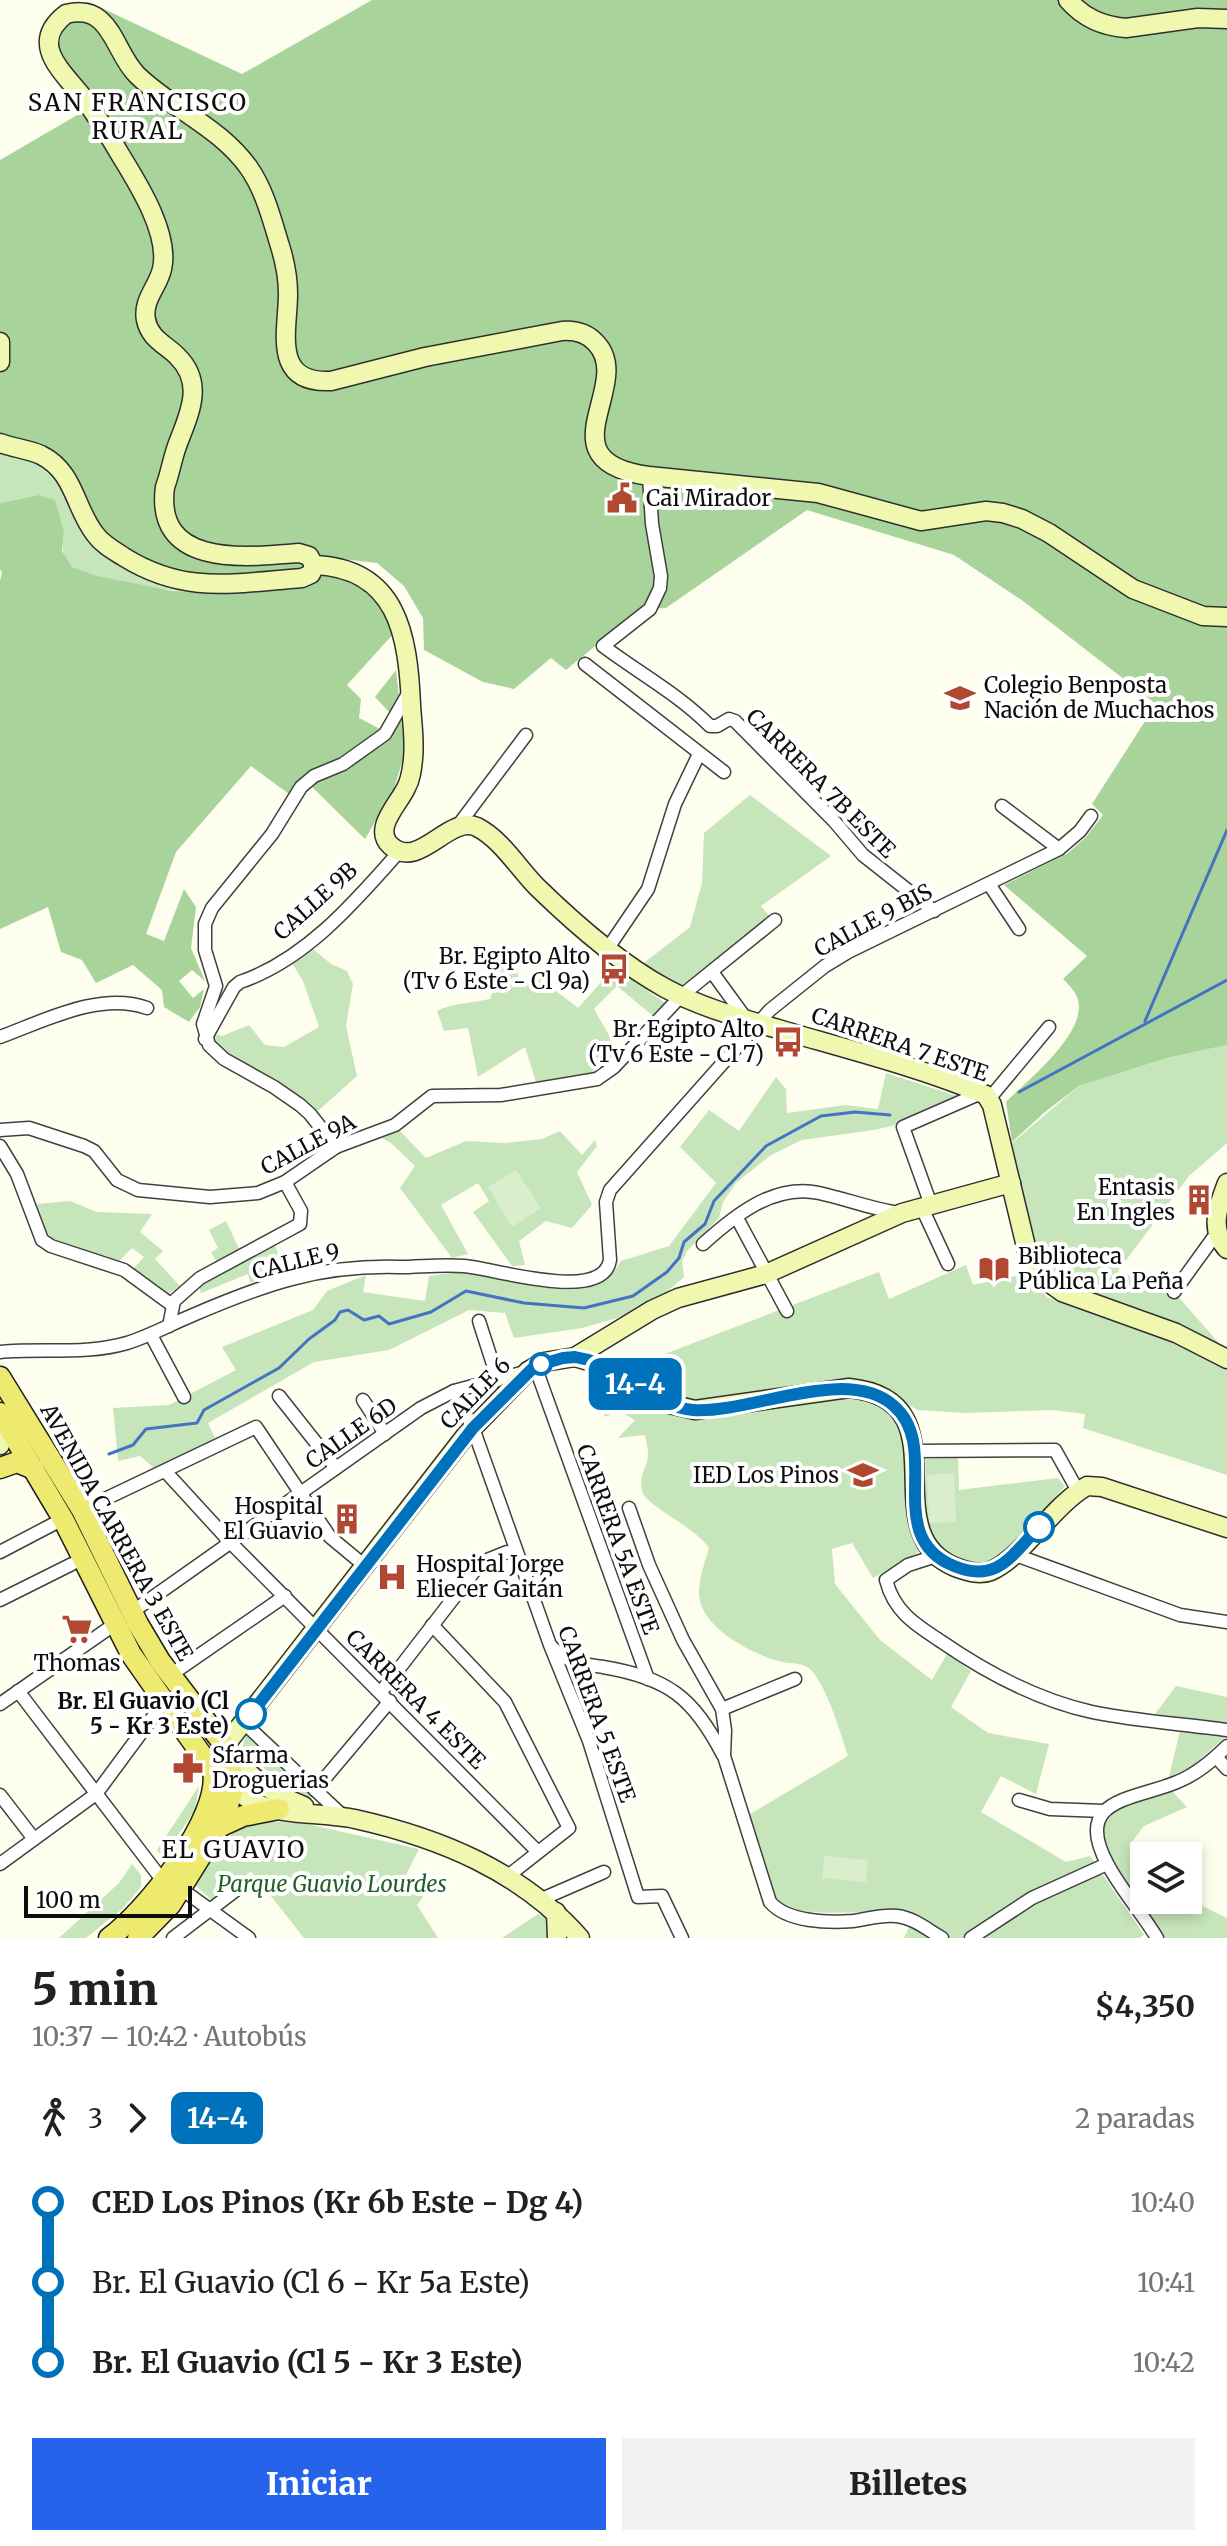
<!DOCTYPE html>
<html lang="es">
<meta charset="utf-8">
<style>
:root{--surface:#fff;--page:#f2f2f2;--text:#202124;--muted:#757577;--accent:#2563eb}
body{margin:0;font-family:Merriweather,serif;background:var(--page);color:var(--text);height:100vh;display:flex;flex-direction:column;font-size:30px;white-space:nowrap}
*{box-sizing:border-box;margin:0}
p{font-size:26px;color:var(--muted)}
.icon{flex:none;width:44px;height:44px;fill:none;stroke:currentColor;stroke-width:2;stroke-linecap:round;stroke-linejoin:round}
.map{position:relative;height:1938px;overflow:hidden}
.panel{display:flex;flex-direction:column;background:var(--surface);flex:1}
.panel>*{flex:none}
.badge{padding:0 16px;border-radius:12px;font-size:28px;line-height:52px}
.controls{position:absolute;left:1130px;top:1842px;display:grid;gap:16px}
.controls a{display:grid;place-items:center;width:72px;height:72px;border-radius:0px;background:var(--surface);box-shadow:0 4px 12px #0003;font-size:40px}
.scale{position:absolute;left:24px;bottom:20px;width:168px;box-sizing:border-box;padding-left:8px;border:4px solid #0d0d0d;border-top:0;font-size:22px;line-height:28px;white-space:nowrap;color:#0d0d0d;-webkit-text-stroke:6px #fff;paint-order:stroke}
.map>.badge{position:absolute;translate:-50% -50%;box-shadow:0 0 0 4px #fff}
.legs{display:flex;align-items:center;gap:12px;height:88px;padding:0 32px;font-size:26px}
.legs p{margin-inline-start:auto}
.head{display:flex;align-items:center;justify-content:space-between;height:136px;padding:0 32px}
h1{font-size:44px;font-weight:800;line-height:60px}
.button{display:flex;gap:16px;margin-top:auto;padding:16px 32px}
.button a{flex:1;height:92px;border-radius:0px;background:var(--accent);color:#fff;font-size:32px;font-weight:800;line-height:92px;text-align:center}
.button a+a{background:var(--page);color:var(--text)}
ul{padding:0 32px;list-style:none}
li{display:flex;align-items:center;gap:28px;height:80px;font-size:30px}
li i{display:grid;place-items:center;width:12px;height:100%;margin:0 10px;background:currentColor}
li i::after{content:'';width:20px;height:20px;margin:-10px;border:6px solid;border-radius:50%;background:var(--surface)}
li p{margin-inline-start:auto}
li:first-child i{background:linear-gradient(#0000 50%,currentColor 0)}
li:last-child i{background:linear-gradient(currentColor 50%,#0000 0)}
.map>svg:first-child{display:block}
.green{fill:#c7e5bb}
.forest{fill:#a8d49b}
.pitch{fill:#daedcc}
.lines{fill:none;stroke-linecap:round;stroke-linejoin:round}
.stream{stroke:#4473c1;stroke-width:3}
.street-casing{stroke:#404040;stroke-width:15}
.secondary-casing{stroke:#2f2f2f;stroke-width:21}
.primary-casing{stroke:#1e1e1e;stroke-width:23}
.street{stroke:#fff;stroke-width:12}
.secondary{stroke:#f0f8af;stroke-width:18}
.primary{stroke:#edea6f;stroke-width:20}
.line-1-casing{stroke:#fff;stroke-width:18}
.line-1{stroke:#0072bc;stroke-width:12}
.stop-1-dot{fill:#fff;stroke:#0072bc;stroke-width:4}
.labels{text-anchor:middle;dominant-baseline:central;stroke-width:8;stroke-linejoin:round;paint-order:stroke}
.poi-label{font-size:22px;fill:#0d0d0d;stroke:#fff;text-anchor:start}
.street-label{font-size:22px;fill:#0d0d0d;stroke:#fff}
.stop-label{font-size:22px;font-weight:bold;fill:#0d0d0d;stroke:#fff;text-anchor:end}
.park-label{font-size:22px;font-style:italic;fill:#235f24;stroke:#fff}
.neighbourhood-label{font-size:24px;letter-spacing:2px;fill:#0d0d0d;stroke:#fff}
</style>
<div class="map">
<svg width="1227" height="1938" viewBox="0 0 1227 1938">
<rect width="100%" height="100%" fill="#fdfeee"/>
<g class="green">
<path d="M0,447L34,458L180,588L200,593C177,592 86,579 71,566C60,557 63,544 64,532L38,495L0,503Z"/>
<polygon points="750,795 831,856 761,906 771,918 682,987 640,966 690,927 702,883 704,833"/>
<polygon points="308,945 331,964 347,971 353,984 346,1026 357,1076 318,1111 280,1082 221,1051 211,1041 213,1033 222,1036 249,1025 265,1045 284,1047 319,1027 303,981 290,960"/>
<path d="M499,957L517,967L519,985L540,978L578,1008L603,980L626,976L665,1003L653,1016L617,986L594,1009L618,1051L596,1073L536,1082L525,1047L478,1077L468,1028L444,1031L437,1011C452,1003 473,1003 490,999L498,978Z"/>
<polygon points="1227,1045 1227,1143 1189,1176 1118,1271 1174,1292 1225,1350 1171,1321 1064,1286 1042,1273 1021,1192 1012,1143 1079,1086 1167,1058"/>
<path d="M886,1073L957,1096L900,1121V1124L874,1130L802,1140L771,1155L736,1183L723,1202L719,1218L687,1251L682,1261L684,1277L654,1303L617,1318L582,1328L514,1338L505,1313L469,1310L389,1350L314,1362L208,1423L215,1438L155,1469L140,1456L118,1461L113,1408L169,1405L236,1370L222,1347L313,1310L327,1291L366,1275L363,1292L425,1301L429,1276C445,1274 461,1271 478,1273C521,1281 593,1312 621,1261L669,1246L716,1183L680,1147L709,1110L739,1131L776,1077L786,1089L787,1113L846,1105L878,1109Z"/>
<polygon points="400,1131 426,1158 466,1141 505,1143 542,1139 560,1131 582,1155 595,1140 597,1146 577,1172 592,1205 572,1228 546,1221 519,1241 525,1265 512,1266 473,1212 489,1201 478,1183 441,1205 468,1254 452,1258 400,1188 415,1166 391,1143 382,1138"/>
<polygon points="70,1201 97,1212 152,1214 140,1232 163,1251 155,1259 180,1286 167,1295 133,1269 144,1257 132,1248 118,1262 52,1238 44,1230 37,1204"/>
<polygon points="226,1221 241,1253 218,1264 211,1252 218,1248 209,1230"/>
<polygon points="274,1244 281,1259 267,1265 269,1276 250,1283 248,1274 201,1293 198,1281"/>
<path d="M966,1265L973,1285L1025,1274L1047,1297L1185,1347L1227,1367V1475L1083,1428L1085,1414L1052,1410L965,1413L918,1410L873,1386L702,1403C672,1397 649,1385 623,1370L879,1272L889,1299Z"/>
<path d="M588,1370L600,1372L674,1412L839,1394L874,1400L897,1419L907,1445L910,1531L919,1552L873,1578L852,1543L832,1549L835,1584L880,1640L932,1680L947,1654L971,1671L951,1707L988,1733L1049,1744L1036,1794L1001,1776L981,1812L1066,1862L1090,1856L1144,1935L1139,1938H904L915,1914C895,1906 881,1911 860,1912C841,1913 795,1915 780,1903C764,1889 756,1836 750,1814L848,1756C840,1732 828,1689 811,1670C804,1662 792,1664 782,1662C753,1655 696,1626 699,1590C700,1576 705,1561 709,1548C694,1526 646,1506 642,1491C638,1473 648,1469 648,1454C648,1448 646,1441 645,1435L618,1438L635,1420L619,1411L605,1417Z"/>
<polygon points="958,1458 959,1490 1058,1478 1065,1486 1005,1554 990,1564 976,1567 943,1553 927,1524 925,1459"/>
<polygon points="1176,1686 1227,1697 1227,1735 1193,1766 1169,1777 1183,1718 1155,1714"/>
<polygon points="246,1734 316,1799 289,1790 242,1749"/>
<polygon points="199,1786 195,1811 162,1857 157,1850"/>
<path d="M1172,1791L1187,1807L1144,1826L1132,1842L1144,1861V1900L1188,1899L1227,1918V1938H1164C1146,1913 1080,1836 1113,1809C1127,1797 1155,1795 1172,1791Z"/>
<polygon points="267,1821 307,1824 419,1849 405,1877 425,1894 417,1905 438,1938 304,1938 251,1871 215,1903 193,1883 228,1837 242,1827"/>
<polygon points="132,1864 141,1875 141,1887 122,1909 86,1938 59,1938 119,1883"/>
<polygon points="538,1914 546,1916 547,1938 502,1938"/>
</g>
<path class="forest" d="M372,0H1227V1045L1167,1058L1079,1086L1045,1112L1012,1142L1006,1102C1028,1080 1087,1033 1078,1000C1077,993 1068,984 1063,979L1087,956L1004,885L1068,853L1086,837L1103,815L1092,804L1156,704L1023,601L954,555L807,510L666,608L640,609L566,670L551,658L514,689L483,682L424,650L423,618L404,586L377,563L341,559L337,571C366,590 381,599 395,632L347,685L361,699L359,718L380,729L390,713L375,697L396,670L405,752L394,789L365,839L304,779L289,794L251,766L176,852L146,934L164,941L184,889L196,907L191,948L205,981L192,970L179,981L193,998L204,989L200,1007L189,1022L164,1007L162,990L133,965L96,983L82,960L61,952L48,907L0,929V581L2,573L0,569V503L38,495L55,500L64,532L62,551L72,567L97,576L173,591L194,592L120,565L54,470L0,447V160L79,114L46,67L40,48L43,29L74,4L89,2L242,74Z"/>
<g class="pitch">
<polygon points="516,1170 541,1208 512,1227 488,1187"/>
<polygon points="954,1473 956,1522 929,1523 927,1475"/>
<polygon points="824,1856 868,1860 866,1882 822,1878"/>
</g>
<g class="lines">
<g class="stream">
<polyline points="1145,1021 1227,830"/>
<polyline points="1019,1092 1227,980"/>
<polyline points="109,1454 133,1445 146,1429 197,1423 204,1410 279,1368 309,1339 335,1320 340,1312 348,1310 364,1320 379,1316 389,1324 431,1312 466,1291 524,1303 584,1308 633,1296 667,1272 679,1258 684,1242 705,1224 714,1201 766,1146 821,1116 855,1112 890,1115"/>
</g>
<g class="street-casing">
<g id="street">
<path d="M649,476L652,524L661,576L660,588L650,609L603,646C639,673 678,694 710,726H717L729,719L735,721L834,821L863,855L934,911"/>
<polyline points="585,664 724,772"/>
<polyline points="1002,806 1059,849"/>
<polyline points="457,827 526,735"/>
<polyline points="989,884 1019,929"/>
<polyline points="608,948 648,889 675,804 699,754"/>
<polyline points="712,972 747,1020"/>
<path d="M0,1037C44,1021 100,991 147,1008"/>
<path d="M205,1039L234,987L240,982C305,960 354,903 398,853"/>
<polyline points="989,1099 1049,1027"/>
<polyline points="0,1130 29,1128 84,1146 94,1151 117,1180 138,1190 210,1197 258,1193 285,1182 336,1147 395,1125 432,1096 501,1095 597,1079 614,1067 681,996 775,920"/>
<polyline points="0,1146 17,1174 42,1240 51,1246 124,1270 172,1305"/>
<polyline points="336,1147 310,1114 300,1105 274,1087 224,1059 209,1045 203,1024 216,986 205,950 205,924 212,908 272,834 301,787 314,776 343,764 385,734 409,692"/>
<polyline points="931,1205 903,1127 981,1093"/>
<polyline points="922,1208 948,1264"/>
<polyline points="737,1218 787,1311"/>
<path d="M703,1244C734,1216 774,1183 819,1193C846,1199 872,1209 899,1213"/>
<polyline points="1174,1292 1216,1234"/>
<polyline points="479,1321 498,1380"/>
<polyline points="169,1326 174,1301 200,1278 300,1224 301,1211 285,1182"/>
<polyline points="151,1335 184,1397"/>
<path d="M0,1352C42,1348 86,1355 127,1343C150,1336 171,1324 193,1315C265,1284 319,1265 398,1267C420,1267 442,1264 464,1266C493,1268 603,1304 610,1260L606,1202L610,1190L770,1010L825,966L848,952L1059,849L1080,831L1091,816"/>
<polyline points="535,1366 648,1679"/>
<polyline points="454,1391 473,1428 550,1645 589,1741 638,1897 662,1896 682,1938"/>
<polyline points="279,1396 336,1468"/>
<polyline points="363,1400 385,1434"/>
<polyline points="915,1451 1055,1450 1078,1491"/>
<polyline points="165,1471 231,1543 538,1852"/>
<path d="M629,1508L649,1565L683,1640L722,1709L725,1730L724,1756L770,1902C787,1922 828,1923 853,1921C868,1919 882,1914 897,1916C914,1918 928,1930 942,1938"/>
<polyline points="82,1510 256,1427 330,1537 365,1566"/>
<polyline points="0,1552 63,1519"/>
<polyline points="1013,1554 1180,1615 1227,1622"/>
<path d="M936,1556L908,1565L886,1580C894,1612 916,1625 942,1642C987,1673 1038,1700 1092,1712C1136,1721 1183,1724 1227,1730"/>
<polyline points="0,1600 72,1564"/>
<polyline points="132,1612 421,1408 454,1391 525,1372"/>
<polyline points="432,1625 505,1702 569,1828 508,1876"/>
<path d="M552,1647C567,1663 582,1664 603,1667C668,1678 693,1697 723,1755"/>
<polyline points="169,1676 285,1596"/>
<polyline points="18,1691 163,1881"/>
<polyline points="381,1692 476,1569 487,1560 507,1552"/>
<polyline points="0,1704 115,1624"/>
<polyline points="722,1709 795,1679"/>
<polyline points="244,1723 344,1817"/>
<polyline points="1216,1757 1227,1769"/>
<polyline points="315,1790 390,1701"/>
<polyline points="0,1795 34,1839"/>
<polyline points="1019,1800 1050,1809 1104,1811"/>
<polyline points="0,1864 96,1794 164,1702"/>
<polyline points="180,1888 249,1938"/>
<polyline points="542,1899 604,1872"/>
<polyline points="173,1938 244,1884"/>
<polyline points="971,1938 1032,1898 1107,1864"/>
<path d="M1157,1938C1142,1913 1122,1891 1108,1865C1071,1798 1134,1800 1177,1782C1197,1774 1212,1761 1227,1746"/>
</g>
</g>
<g class="secondary-casing">
<g id="secondary">
<path d="M1068,0C1084,18 1102,26 1126,28L1198,18L1227,19"/>
<polyline points="0,342 0,362"/>
<path d="M0,443C13,448 28,449 41,455C75,472 74,507 95,534C102,544 113,550 124,557C185,595 234,583 302,578L311,574L314,565"/>
<path d="M314,565L309,556L299,553C248,557 154,569 165,487C170,474 172,460 177,446C188,416 206,384 177,356C165,344 150,339 146,320C142,300 158,287 162,269C170,235 139,185 121,156C110,137 98,118 85,100C66,74 26,45 66,14C78,11 90,11 100,20C116,34 121,59 137,75C172,109 220,127 249,168C265,191 272,220 280,246C285,262 288,278 288,294C288,330 271,384 331,381L425,357L562,331C575,330 587,333 596,343C636,385 540,461 649,476L818,493L921,521L986,511L1003,513L1022,519L1049,533L1133,589L1203,616L1227,617"/>
<path d="M314,565C398,568 408,636 411,705C412,723 415,741 413,759C412,769 411,779 406,788C398,805 372,829 391,846C419,871 449,814 477,827C501,839 519,869 537,887C573,922 621,964 665,988C700,1007 740,1018 778,1029C847,1049 919,1067 986,1095L992,1105L1028,1255L1041,1277L1062,1292L1176,1333L1227,1359"/>
<path d="M1227,1183C1218,1206 1209,1230 1227,1249"/>
<path d="M575,1357L602,1365L670,1404L695,1410L849,1388C967,1400 870,1532 955,1567C966,1571 979,1576 991,1571C1023,1557 1052,1506 1087,1486L1102,1487L1227,1528"/>
<polyline points="0,1445 6,1414"/>
<path d="M227,1748C248,1777 271,1793 304,1806"/>
<polyline points="217,1756 466,1435 528,1371 544,1362 575,1357 652,1310 678,1298 766,1274 902,1213 1011,1183"/>
<path d="M224,1777C234,1787 244,1798 257,1804C281,1815 327,1813 355,1819C440,1838 521,1871 580,1938"/>
<polyline points="556,1912 557,1938"/>
</g>
</g>
<g class="primary-casing">
<g id="primary">
<polyline points="0,1377 82,1510 138,1624 160,1661 225,1746 231,1764 232,1792 224,1819 171,1904 138,1938"/>
<path d="M0,1413L63,1519L131,1654L213,1771C222,1817 145,1912 109,1938"/>
<polyline points="0,1468 17,1462 34,1469"/>
<polyline points="219,1827 243,1816 279,1809"/>
</g>
</g>
<use href="#street" class="street"/>
<use href="#secondary" class="secondary"/>
<use href="#primary" class="primary"/>
</g>
<g class="lines">
<g class="line-1-casing">
<path id="line-1" d="M251,1714L473,1428L535,1366L563,1358L575,1357L589,1360C624,1374 656,1407 693,1410C751,1414 847,1364 894,1406C943,1449 881,1536 954,1566C997,1584 1012,1555 1039,1527"/>
</g>
<use href="#line-1" class="line-1"/>
</g>
<defs>
<g id="civic-bare" transform="scale(2.4)"><path d="M-.6-6.5H3V-4.5H.6V-3L4-1V1h2V6H-6V1h2V-1L-.6-3ZM-1.2 2.5V6h2.4V2.5Z" fill="#b14831" stroke="#fff" stroke-width="2.5" paint-order="stroke"/></g>
<g id="school-bare" transform="scale(2.4)"><path d="M0-5L7-2L0 1L-7-2ZM-4 1L0 2.5L4 1V4Q0 6-4 4Z" fill="#b14831" stroke="#fff" stroke-width="2.5" paint-order="stroke"/></g>
<g id="bus-bare" transform="scale(2.4)"><path d="M-5-6H5V4H4V6H2V4H-2V6H-4V4H-5ZM-3.5-4V0h7V-4ZM-3.5 1.2v1.5H-2V1.2ZM2 1.2v1.5H3.5V1.2Z" fill="#b14831" stroke="#fff" stroke-width="2.5" paint-order="stroke"/></g>
<g id="building-bare" transform="scale(2.4)"><path d="M-4-6H4V6H1V3H-1V6H-4ZM-2.5-4.3h1.7v1.8h-1.7ZM.8-4.3h1.7v1.8H.8ZM-2.5-1h1.7V.8h-1.7ZM.8-1h1.7V.8H.8Z" fill="#b14831" stroke="#fff" stroke-width="2.5" paint-order="stroke"/></g>
<g id="library-bare" transform="scale(2.4)"><path d="M-6-4Q-3-5.5-.7-3.5V5Q-3 3-6 4ZM6-4Q3-5.5 .7-3.5V5Q3 3 6 4Z" fill="#b14831" stroke="#fff" stroke-width="2.5" paint-order="stroke"/></g>
<g id="hospital-bare" transform="scale(2.4)"><path d="M-5-5h3v3.5h4V-5h3V5h-3V1.5h-4V5h-3Z" fill="#b14831" stroke="#fff" stroke-width="2.5" paint-order="stroke"/></g>
<g id="supermarket-bare" transform="scale(2.4)"><path d="M-6-5.5h2.5l.6 2H6L4.5 2H-2.5L-4.4-4H-6ZM-1.5 3.2a1.3 1.3 0 1 0 .1 0ZM3 3.2a1.3 1.3 0 1 0 .1 0Z" fill="#b14831" stroke="#fff" stroke-width="2.5" paint-order="stroke"/></g>
<g id="pharmacy-bare" transform="scale(2.4)"><path d="M-2-6h4v4h4v4h-4v4h-4v-4h-4v-4h4Z" fill="#b14831" stroke="#fff" stroke-width="2.5" paint-order="stroke"/></g>
</defs>
<g fill-rule="evenodd">
<use href="#civic-bare" x="622" y="498"/>
<use href="#school-bare" x="960" y="698"/>
<use href="#bus-bare" x="614" y="969"/>
<use href="#bus-bare" x="788" y="1042"/>
<use href="#building-bare" x="1199" y="1200"/>
<use href="#library-bare" x="994" y="1269"/>
<use href="#school-bare" x="863" y="1475"/>
<use href="#building-bare" x="347" y="1519"/>
<use href="#hospital-bare" x="392" y="1577"/>
<use href="#supermarket-bare" x="77" y="1629"/>
<use href="#pharmacy-bare" x="188" y="1768"/>
</g>
<g class="stop-1-dot">
<circle cx="541" cy="1364" r="10"/>
<circle cx="1039" cy="1527" r="14"/>
<circle cx="251" cy="1714" r="14"/>
</g>
<g class="labels">
<g class="poi-label">
<text x="646" y="498">Cai Mirador</text>
<text x="984" y="685">Colegio Benposta<tspan x="984" dy="25">Nación de Muchachos</tspan></text>
<text x="590" y="956" text-anchor="end">Br. Egipto Alto<tspan x="590" dy="25">(Tv 6 Este - Cl 9a)</tspan></text>
<text x="764" y="1029" text-anchor="end">Br. Egipto Alto<tspan x="764" dy="25">(Tv 6 Este - Cl 7)</tspan></text>
<text x="1175" y="1187" text-anchor="end">Entasis<tspan x="1175" dy="25">En Ingles</tspan></text>
<text x="1018" y="1256">Biblioteca<tspan x="1018" dy="25">Pública La Peña</tspan></text>
<text x="839" y="1475" text-anchor="end">IED Los Pinos</text>
<text x="323" y="1506" text-anchor="end">Hospital<tspan x="323" dy="25">El Guavio</tspan></text>
<text x="416" y="1564">Hospital Jorge<tspan x="416" dy="25">Eliecer Gaitán</tspan></text>
<text x="77" y="1663" text-anchor="middle">Thomas</text>
<text x="212" y="1755">Sfarma<tspan x="212" dy="25">Droguerias</tspan></text>
</g>
<g class="street-label">
<text transform="translate(821 783) rotate(45)">CARRERA 7B ESTE</text>
<text transform="translate(315 901) rotate(-42)">CALLE 9B</text>
<text transform="translate(873 920) rotate(-28)">CALLE 9 BIS</text>
<text transform="translate(900 1044) rotate(19)">CARRERA 7 ESTE</text>
<text transform="translate(308 1144) rotate(-28)">CALLE 9A</text>
<text transform="translate(296 1261) rotate(-14)">CALLE 9</text>
<text transform="translate(475 1393) rotate(-46)">CALLE 6</text>
<text transform="translate(351 1433) rotate(-35)">CALLE 6D</text>
<text transform="translate(117 1532) rotate(61)">AVENIDA CARRERA 3 ESTE</text>
<text transform="translate(618 1539) rotate(70)">CARRERA 5A ESTE</text>
<text transform="translate(416 1699) rotate(45)">CARRERA 4 ESTE</text>
<text transform="translate(597 1714) rotate(70)">CARRERA 5 ESTE</text>
</g>
<g class="stop-label">
<text x="229" y="1701">Br. El Guavio (Cl<tspan x="229" dy="25">5 - Kr 3 Este)</tspan></text>
</g>
<g class="park-label">
<text x="332" y="1884">Parque Guavio Lourdes</text>
</g>
<g class="neighbourhood-label">
<text x="138" y="102">SAN FRANCISCO<tspan x="138" dy="28">RURAL</tspan></text>
<text x="234" y="1849">EL GUAVIO</text>
</g>
</g>
</svg>
<div class="controls">
<a><svg class="icon" aria-label="layers" viewBox="0 0 24 24"><path d="M12 4l9 5-9 5-9-5zM3 14l9 5 9-5"/></svg></a>
</div>
<div class="scale">100 m</div>
<b class="badge" style="left:635px;top:1384px;background:#0072bc;color:#fff">14-4</b>
</div>
<section class="panel">
<div class="head"><div><h1>5 min</h1><p>10:37 – 10:42 · Autobús</p></div><b>$4,350</b></div>
<div class="legs"><svg class="icon" aria-label="walk" viewBox="0 0 24 24"><circle cx="13" cy="4" r="2"/><path d="M13 8l-2 6 4 7M11 14l-3 7M7 12l3-4h3l4 4"/></svg>3<svg class="icon" aria-label="forward" viewBox="0 0 24 24"><path d="M9 5l7 7-7 7"/></svg><b class="badge" style="background:#0072bc;color:#fff">14-4</b><p>2 paradas</p></div>
<ul>
<li><i style="color:#0072bc"></i><b>CED Los Pinos (Kr 6b Este - Dg 4)</b><p>10:40</p></li>
<li><i style="color:#0072bc"></i><span>Br. El Guavio (Cl 6 - Kr 5a Este)</span><p>10:41</p></li>
<li><i style="color:#0072bc"></i><b>Br. El Guavio (Cl 5 - Kr 3 Este)</b><p>10:42</p></li>
</ul>
<div class="button"><a>Iniciar</a><a>Billetes</a></div>
</section>
